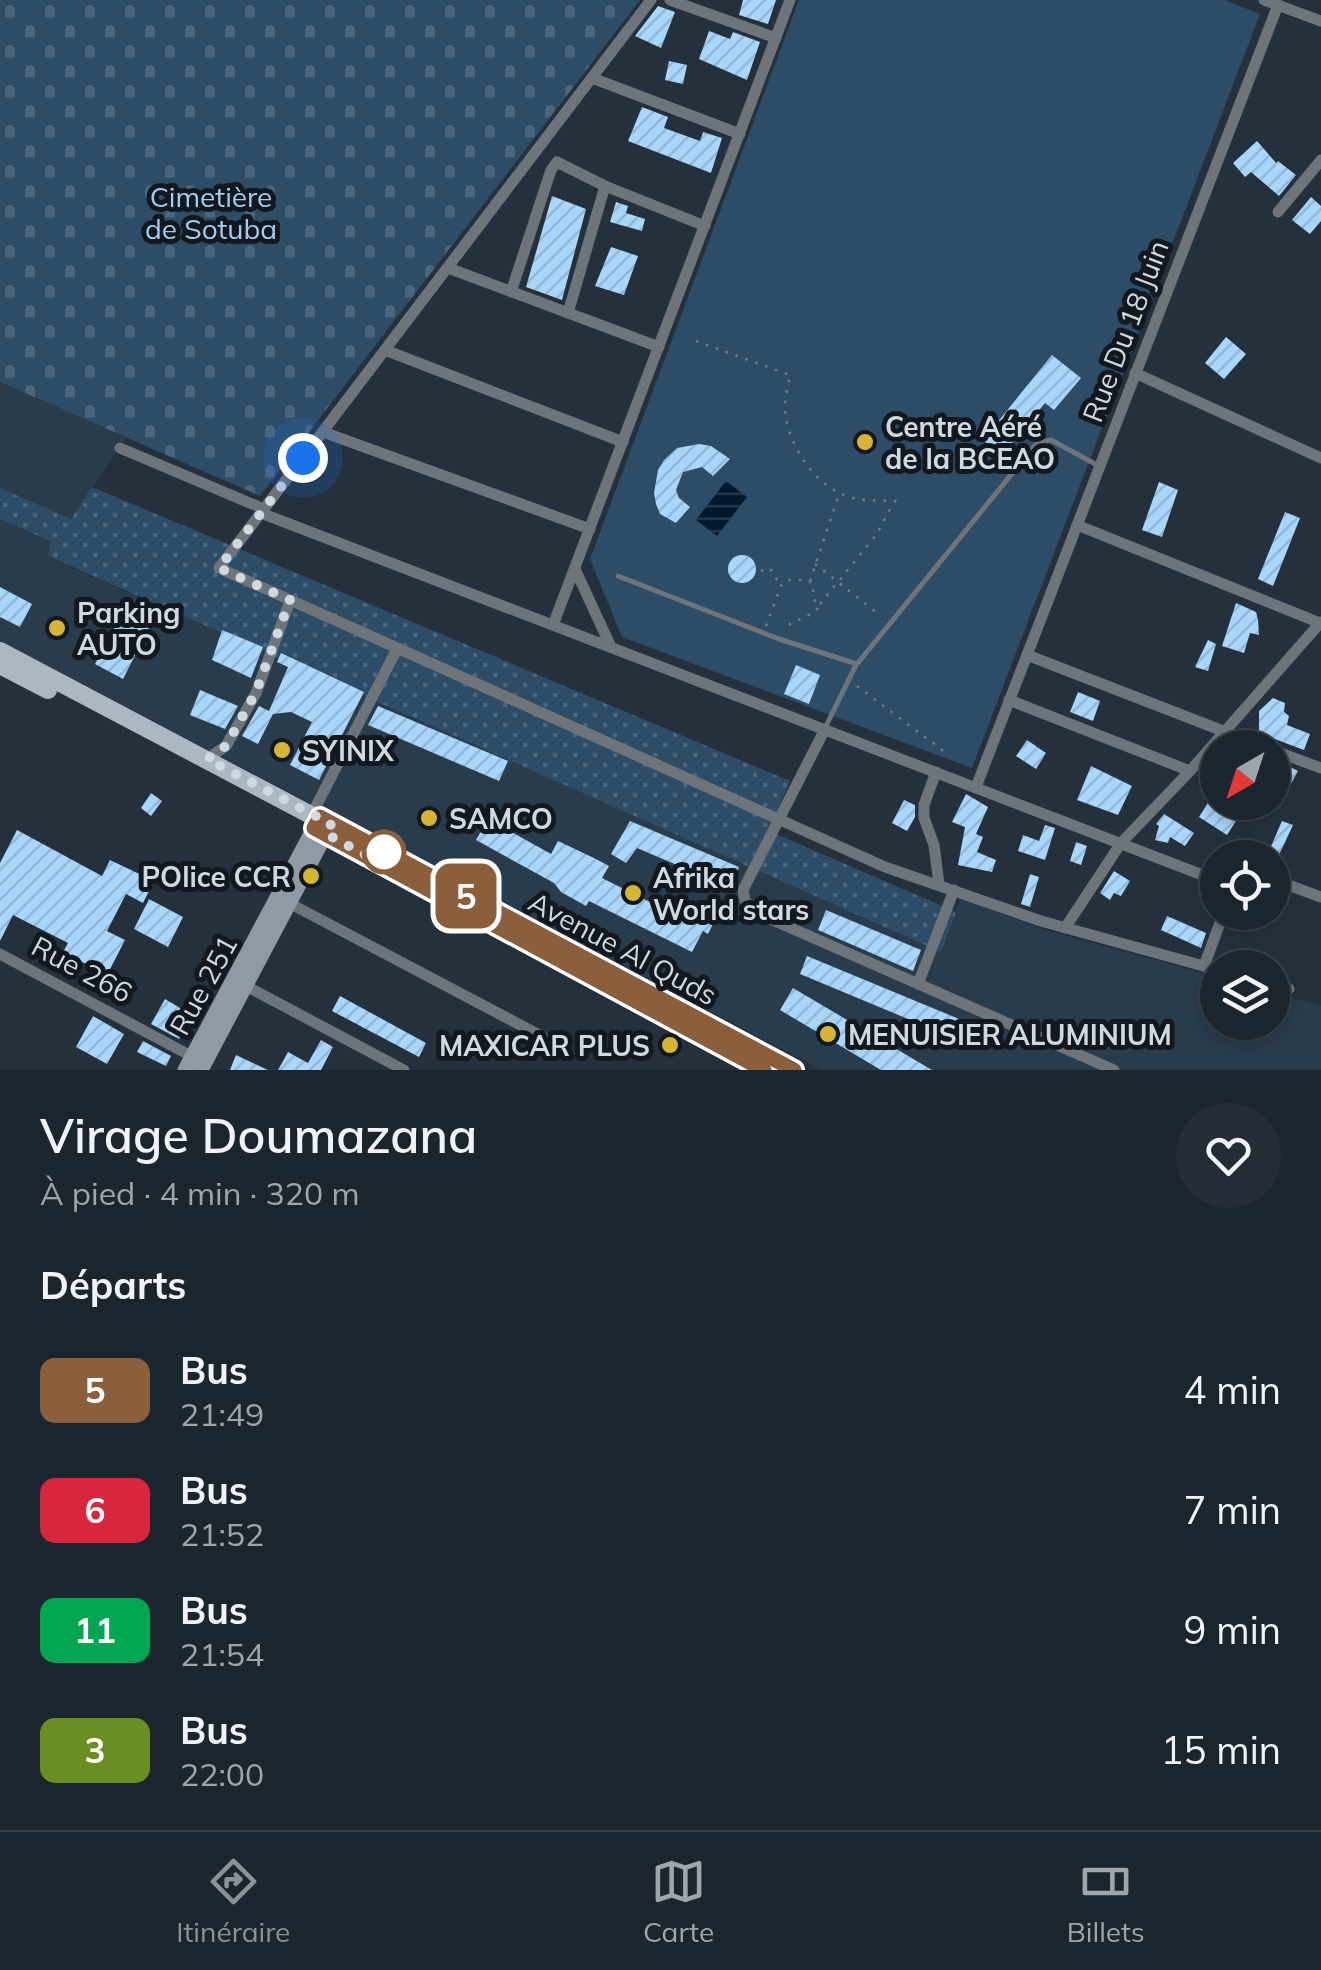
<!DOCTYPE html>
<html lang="fr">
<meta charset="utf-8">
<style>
:root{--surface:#1b252d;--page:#242d35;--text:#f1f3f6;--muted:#a0a5aa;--line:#394249;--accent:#8c9099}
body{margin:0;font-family:Mulish,sans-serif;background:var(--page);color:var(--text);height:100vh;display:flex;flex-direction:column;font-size:38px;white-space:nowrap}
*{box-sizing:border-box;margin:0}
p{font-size:32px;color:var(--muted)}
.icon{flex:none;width:55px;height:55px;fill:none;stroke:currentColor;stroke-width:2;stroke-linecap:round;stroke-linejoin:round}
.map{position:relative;height:1070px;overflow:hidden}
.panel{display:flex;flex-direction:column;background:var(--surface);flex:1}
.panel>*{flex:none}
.badge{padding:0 20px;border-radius:15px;font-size:35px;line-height:65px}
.needle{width:65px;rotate:219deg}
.buttons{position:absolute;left:1200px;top:730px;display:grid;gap:20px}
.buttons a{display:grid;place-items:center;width:90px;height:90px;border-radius:50%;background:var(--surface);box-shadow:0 5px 15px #0003,0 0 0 2px var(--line);font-size:50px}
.you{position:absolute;width:50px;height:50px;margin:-25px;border:8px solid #fff;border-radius:50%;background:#1a73e8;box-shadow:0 0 0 15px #1a73e833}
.map>.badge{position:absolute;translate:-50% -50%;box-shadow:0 0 0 5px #fff}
h2{padding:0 40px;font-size:38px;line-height:90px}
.round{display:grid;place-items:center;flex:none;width:105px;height:105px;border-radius:52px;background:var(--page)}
.overview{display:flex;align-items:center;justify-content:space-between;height:170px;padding:0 40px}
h1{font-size:48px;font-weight:600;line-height:75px}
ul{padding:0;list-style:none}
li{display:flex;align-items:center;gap:30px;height:120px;padding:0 40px}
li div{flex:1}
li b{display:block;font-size:38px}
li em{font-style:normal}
li .badge{min-width:110px;font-weight:700;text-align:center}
.tabs{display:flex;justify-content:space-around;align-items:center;height:140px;border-top:2px solid var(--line);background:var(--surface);font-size:28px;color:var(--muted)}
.tabs a{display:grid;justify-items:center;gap:5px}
.tabs .active{color:var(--accent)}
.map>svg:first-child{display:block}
.built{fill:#293c4c}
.cemetery{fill:url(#cemetery-stones)}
.garden{fill:url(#garden-dots)}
.pitch{fill:#2d4d67}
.water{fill:url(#water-rules)}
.building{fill:url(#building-hatch)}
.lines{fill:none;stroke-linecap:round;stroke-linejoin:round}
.path{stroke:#727d86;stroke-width:2.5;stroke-dasharray:2.5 8;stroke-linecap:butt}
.lane{stroke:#6d747a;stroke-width:5}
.street{stroke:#6d747a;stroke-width:11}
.secondary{stroke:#909aa4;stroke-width:15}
.primary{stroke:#aab8c4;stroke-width:18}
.line-casing{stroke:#fff;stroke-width:22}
.line{stroke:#8b5e3c;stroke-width:15}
.walk{stroke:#d1d9e0;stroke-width:10;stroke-dasharray:0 18}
.poi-dot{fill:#d6b534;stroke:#12181d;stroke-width:4}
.stop-dot{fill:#fff;stroke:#8b5e3c;stroke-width:5}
.labels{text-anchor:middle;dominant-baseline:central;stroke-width:10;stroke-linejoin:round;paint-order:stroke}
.park-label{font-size:28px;fill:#a0cdf2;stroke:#12181d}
.street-label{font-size:28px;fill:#d1d9e0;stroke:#12181d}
.poi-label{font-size:28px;font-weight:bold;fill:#d1d9e0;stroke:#12181d;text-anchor:start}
</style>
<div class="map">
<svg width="1321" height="1070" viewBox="0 0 1321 1070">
<defs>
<pattern id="cemetery-stones" width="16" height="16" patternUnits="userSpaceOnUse" patternTransform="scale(2.5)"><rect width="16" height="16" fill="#2d4d67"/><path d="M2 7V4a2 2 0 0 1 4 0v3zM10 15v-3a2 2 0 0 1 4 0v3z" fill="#4a667c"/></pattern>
<pattern id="garden-dots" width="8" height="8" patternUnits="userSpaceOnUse" patternTransform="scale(2.5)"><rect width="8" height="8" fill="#2d4d67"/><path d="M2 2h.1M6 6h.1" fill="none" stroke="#4a667c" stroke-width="1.8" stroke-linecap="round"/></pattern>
<pattern id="water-rules" width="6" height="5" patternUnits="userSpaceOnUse" patternTransform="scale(2.5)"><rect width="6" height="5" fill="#00182c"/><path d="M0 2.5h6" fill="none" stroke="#24394a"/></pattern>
<pattern id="building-hatch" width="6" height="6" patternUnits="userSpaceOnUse" patternTransform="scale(2.5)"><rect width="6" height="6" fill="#a9d6fb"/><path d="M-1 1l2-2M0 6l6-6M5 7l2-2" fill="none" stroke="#94b8d6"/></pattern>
</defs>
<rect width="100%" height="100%" fill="#24313c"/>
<g class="built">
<polygon points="0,382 126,438 71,519 0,488"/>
<polygon points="0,519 50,541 48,557 940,951 961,898 1042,929 1217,977 1218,1022 1272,1022 1273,992 1321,1006 1321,1070 822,1070 0,641"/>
</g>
<polygon class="cemetery" points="0,0 640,0 260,496 0,382"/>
<polygon class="garden" points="92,487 790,781 769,831 956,912 941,952 48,556 50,541 0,519 0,488 71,519"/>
<polygon class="pitch" points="799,0 1225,0 1260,14 972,768 622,637 590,559"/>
<polygon class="water" points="726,481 747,497 717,536 696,520"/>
<g class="building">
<polygon points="743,0 776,0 768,24 739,15"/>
<polygon points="658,6 675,12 661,48 635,36"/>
<polygon points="709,31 730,39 733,32 760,42 747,80 699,59"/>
<polygon points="669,61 687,65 683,84 665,80"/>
<polygon points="642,107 668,117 664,128 700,141 703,132 722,138 711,173 628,141"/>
<polygon points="1257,141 1276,163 1278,161 1296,175 1279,196 1251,172 1245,177 1233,163"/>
<polygon points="552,196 586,209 562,300 526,287"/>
<polygon points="1311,197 1321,206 1321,221 1310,234 1292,220"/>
<polygon points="616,202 628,206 626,213 645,219 642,231 610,222"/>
<polygon points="611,247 638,256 624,295 595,286"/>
<polygon points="1226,337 1246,354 1224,379 1205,363"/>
<polygon points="1052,355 1081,378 1054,410 1045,403 1002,455 983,440"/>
<polygon points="699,444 711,446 730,459 713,476 702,467 683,472 676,490 679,498 690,507 676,523 660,514 656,504 654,493 658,470 664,460 677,448"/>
<polygon points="1159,482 1178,490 1162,537 1142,530"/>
<polygon points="1285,512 1300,518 1273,586 1258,579"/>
<circle cx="742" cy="569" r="14"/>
<polygon points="0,587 32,604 20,627 0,617"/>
<polygon points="1236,603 1256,612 1258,620 1259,635 1250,633 1244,653 1222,646"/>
<polygon points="128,604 154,618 123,679 95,664"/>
<polygon points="222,630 263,647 251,678 212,660"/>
<polygon points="1208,640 1216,644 1208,671 1195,667"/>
<polygon points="281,653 364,692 319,780 290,765 312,722 291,712 273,714 258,744 242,736 259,706 269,711 288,667 277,662"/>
<polygon points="796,665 820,675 809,704 784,694"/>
<polygon points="200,690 238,706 225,729 190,715"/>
<polygon points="1078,692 1100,701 1093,721 1070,712"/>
<polygon points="1273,698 1285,703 1284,712 1289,716 1287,725 1310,734 1304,750 1259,733 1259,711"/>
<polygon points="378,706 508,761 499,781 368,725"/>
<polygon points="1027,740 1046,753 1036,769 1016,756"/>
<polygon points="1091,766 1132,786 1118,815 1077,800"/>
<polygon points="1272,766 1285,772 1288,766 1298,771 1281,802 1272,799"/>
<polygon points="151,793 162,801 151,816 141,808"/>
<polygon points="966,794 988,807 976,834 983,837 977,852 996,860 992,872 958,865 965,827 952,822"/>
<polygon points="1211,798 1241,813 1227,835 1199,817"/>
<polygon points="904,800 915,805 915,817 907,831 892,823"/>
<polygon points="1164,814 1194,833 1185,846 1170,837 1168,843 1155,840 1159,826 1156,824"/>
<polygon points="488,819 551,854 558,841 596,859 609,866 602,878 688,921 697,904 718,914 708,934 703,931 692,952 589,901 586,906 561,892 554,883 476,840"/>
<polygon points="630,821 739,867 731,888 637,848 626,863 611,854"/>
<polygon points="1282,821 1293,825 1279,855 1269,851"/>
<polygon points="1045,825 1055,828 1045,860 1018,851 1023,835 1039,841"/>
<polygon points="17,830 102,876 110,860 154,881 143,903 126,894 107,931 125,940 107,975 63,952 68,943 13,915 0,941 0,863"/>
<polygon points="1076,842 1087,846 1081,865 1070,861"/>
<polygon points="1114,871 1130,881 1121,896 1114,893 1110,900 1100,893"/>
<polygon points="1030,874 1039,877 1030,907 1021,904"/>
<polygon points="149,899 183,917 168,947 134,929"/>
<polygon points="826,910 921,950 913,971 818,930"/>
<polygon points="1167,916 1206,933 1201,948 1161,930"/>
<polygon points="807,956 988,1031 980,1049 800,974"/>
<polygon points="793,988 932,1070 881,1070 780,1010"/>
<polygon points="340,996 426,1043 419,1057 332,1011"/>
<polygon points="165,999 192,1015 179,1039 151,1024"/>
<polygon points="93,1016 124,1034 107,1064 76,1047"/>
<polygon points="321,1040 333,1047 321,1070 278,1070 288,1052 308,1063"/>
<polygon points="143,1041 171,1056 166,1066 137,1052"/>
<polygon points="236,1055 268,1070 230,1070"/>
</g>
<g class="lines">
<g class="path">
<path d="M696,341L790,375C788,385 785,397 785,407C786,442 812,482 844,495C861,502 881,500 899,501"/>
<polyline points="815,564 881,616"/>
<polyline points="761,571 770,568 780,585"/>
<polyline points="810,581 839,494"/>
<polyline points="820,604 876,535 894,502"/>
<polyline points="766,626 781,586 787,580 808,580 813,584 813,598 819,606 815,612 782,628"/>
<polyline points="857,686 946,753"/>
</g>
<g class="lane">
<polyline points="618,576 779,639 857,664 1037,443 1051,440 1097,465"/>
<polyline points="826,726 856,665"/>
</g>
<g class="street">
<polyline points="651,0 219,568 885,867 1041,921 1218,970"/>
<polyline points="670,0 776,38"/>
<polyline points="1264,0 1321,21"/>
<polyline points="592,78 740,134"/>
<polyline points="1278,212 1321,160"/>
<polyline points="448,268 659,347"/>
<polyline points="511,292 551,170 557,162 605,186 705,226"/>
<polyline points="568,313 605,186"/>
<polyline points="385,350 623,442"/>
<polyline points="1135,373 1321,458"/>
<polyline points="323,432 590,529"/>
<polyline points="120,448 264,509"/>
<polyline points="261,513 1218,881"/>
<polyline points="1077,525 1320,623"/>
<polyline points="575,569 611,647"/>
<polyline points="553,625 790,0"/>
<polyline points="1027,655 1267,748"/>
<polyline points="1009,700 1190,771"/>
<polyline points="825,729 743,890 745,901 757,913 1114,1070"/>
<polyline points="1272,750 1321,768"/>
<polyline points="207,759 226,746 256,693 290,601"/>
<polyline points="936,772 924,805 924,818 934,845 939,884"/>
<polyline points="976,787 1278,5"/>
<polyline points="312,814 397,649"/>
<polyline points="1272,879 1321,897"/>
<polyline points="289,903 545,1038"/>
<polyline points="1065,928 1121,843 1190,771 1321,622"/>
<polyline points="0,954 193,1057"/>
<polyline points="1204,966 1224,912"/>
<polyline points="918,984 954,890"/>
<polyline points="1272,985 1289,989"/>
<polyline points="246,986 404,1070"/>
</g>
<g class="secondary">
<polyline points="185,1070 320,817"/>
<polyline points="201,1070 331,824"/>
</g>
<g class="primary">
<polyline points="0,651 794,1070"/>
<polyline points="0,665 48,690"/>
<polyline points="540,949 764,1070"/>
</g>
</g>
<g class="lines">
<g class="line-casing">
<polyline id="line" points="764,1070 314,828 320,817 794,1070"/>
</g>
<use href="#line" class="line"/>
<polyline class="walk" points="303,458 219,568 290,600 256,692 226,746 207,759 331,824 326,834 383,864 384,852"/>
</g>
<g class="poi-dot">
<circle cx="865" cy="442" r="10"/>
<circle cx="57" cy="628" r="10"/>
<circle cx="282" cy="750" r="10"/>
<circle cx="429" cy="818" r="10"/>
<circle cx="311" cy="876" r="10"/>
<circle cx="633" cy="893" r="10"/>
<circle cx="828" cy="1034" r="10"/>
<circle cx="670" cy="1045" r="10"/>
</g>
<circle class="stop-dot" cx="384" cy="852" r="20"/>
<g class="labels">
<g class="park-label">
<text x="211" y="196">Cimetière<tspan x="211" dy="32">de Sotuba</tspan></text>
</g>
<g class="street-label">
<text transform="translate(1125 331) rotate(-69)">Rue Du 18 Juin</text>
<text transform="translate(623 948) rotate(28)">Avenue Al Quds</text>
<text transform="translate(82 969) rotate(28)">Rue 266</text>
<text transform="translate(203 985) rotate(-61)">Rue 251</text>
</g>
<g class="poi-label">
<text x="885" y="426">Centre Aéré<tspan x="885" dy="32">de la BCEAO</tspan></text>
<text x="77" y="612">Parking<tspan x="77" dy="32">AUTO</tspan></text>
<text x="302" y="750">SYINIX</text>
<text x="449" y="818">SAMCO</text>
<text x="291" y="876" text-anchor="end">POlice CCR</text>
<text x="653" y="877">Afrika<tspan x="653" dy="32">World stars</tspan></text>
<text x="848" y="1034">MENUISIER ALUMINIUM</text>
<text x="650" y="1045" text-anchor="end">MAXICAR PLUS</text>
</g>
</g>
</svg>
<div class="buttons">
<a><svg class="needle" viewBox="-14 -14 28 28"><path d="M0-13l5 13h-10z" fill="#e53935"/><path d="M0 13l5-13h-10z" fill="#a0a5aa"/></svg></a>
<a><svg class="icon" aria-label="locate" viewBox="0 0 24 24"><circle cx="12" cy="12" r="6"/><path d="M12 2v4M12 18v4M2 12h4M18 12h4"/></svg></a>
<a><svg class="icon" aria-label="layers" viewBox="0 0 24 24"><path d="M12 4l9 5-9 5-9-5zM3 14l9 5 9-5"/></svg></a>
</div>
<div class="you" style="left:303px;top:458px"></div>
<b class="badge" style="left:466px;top:896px;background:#8b5e3c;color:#fff">5</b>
</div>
<section class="panel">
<div class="overview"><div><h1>Virage Doumazana</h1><p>À pied · 4 min · 320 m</p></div><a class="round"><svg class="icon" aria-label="heart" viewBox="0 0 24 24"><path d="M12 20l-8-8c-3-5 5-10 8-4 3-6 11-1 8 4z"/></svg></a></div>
<h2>Départs</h2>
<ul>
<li><span class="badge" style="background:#8b5e3c;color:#fff">5</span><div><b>Bus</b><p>21:49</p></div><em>4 min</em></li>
<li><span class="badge" style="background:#d7263d;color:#fff">6</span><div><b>Bus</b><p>21:52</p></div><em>7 min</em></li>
<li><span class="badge" style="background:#00a651;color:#fff">11</span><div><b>Bus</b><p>21:54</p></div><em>9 min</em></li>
<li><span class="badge" style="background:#6b8e23;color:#fff">3</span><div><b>Bus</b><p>22:00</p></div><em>15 min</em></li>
</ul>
</section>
<nav class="tabs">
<a class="active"><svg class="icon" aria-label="directions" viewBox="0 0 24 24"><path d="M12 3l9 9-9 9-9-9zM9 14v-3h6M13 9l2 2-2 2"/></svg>Itinéraire</a>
<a><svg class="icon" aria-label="map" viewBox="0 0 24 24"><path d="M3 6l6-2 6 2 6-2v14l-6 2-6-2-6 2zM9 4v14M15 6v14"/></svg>Carte</a>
<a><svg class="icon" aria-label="tickets" viewBox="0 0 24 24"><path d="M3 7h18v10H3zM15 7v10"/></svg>Billets</a>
</nav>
